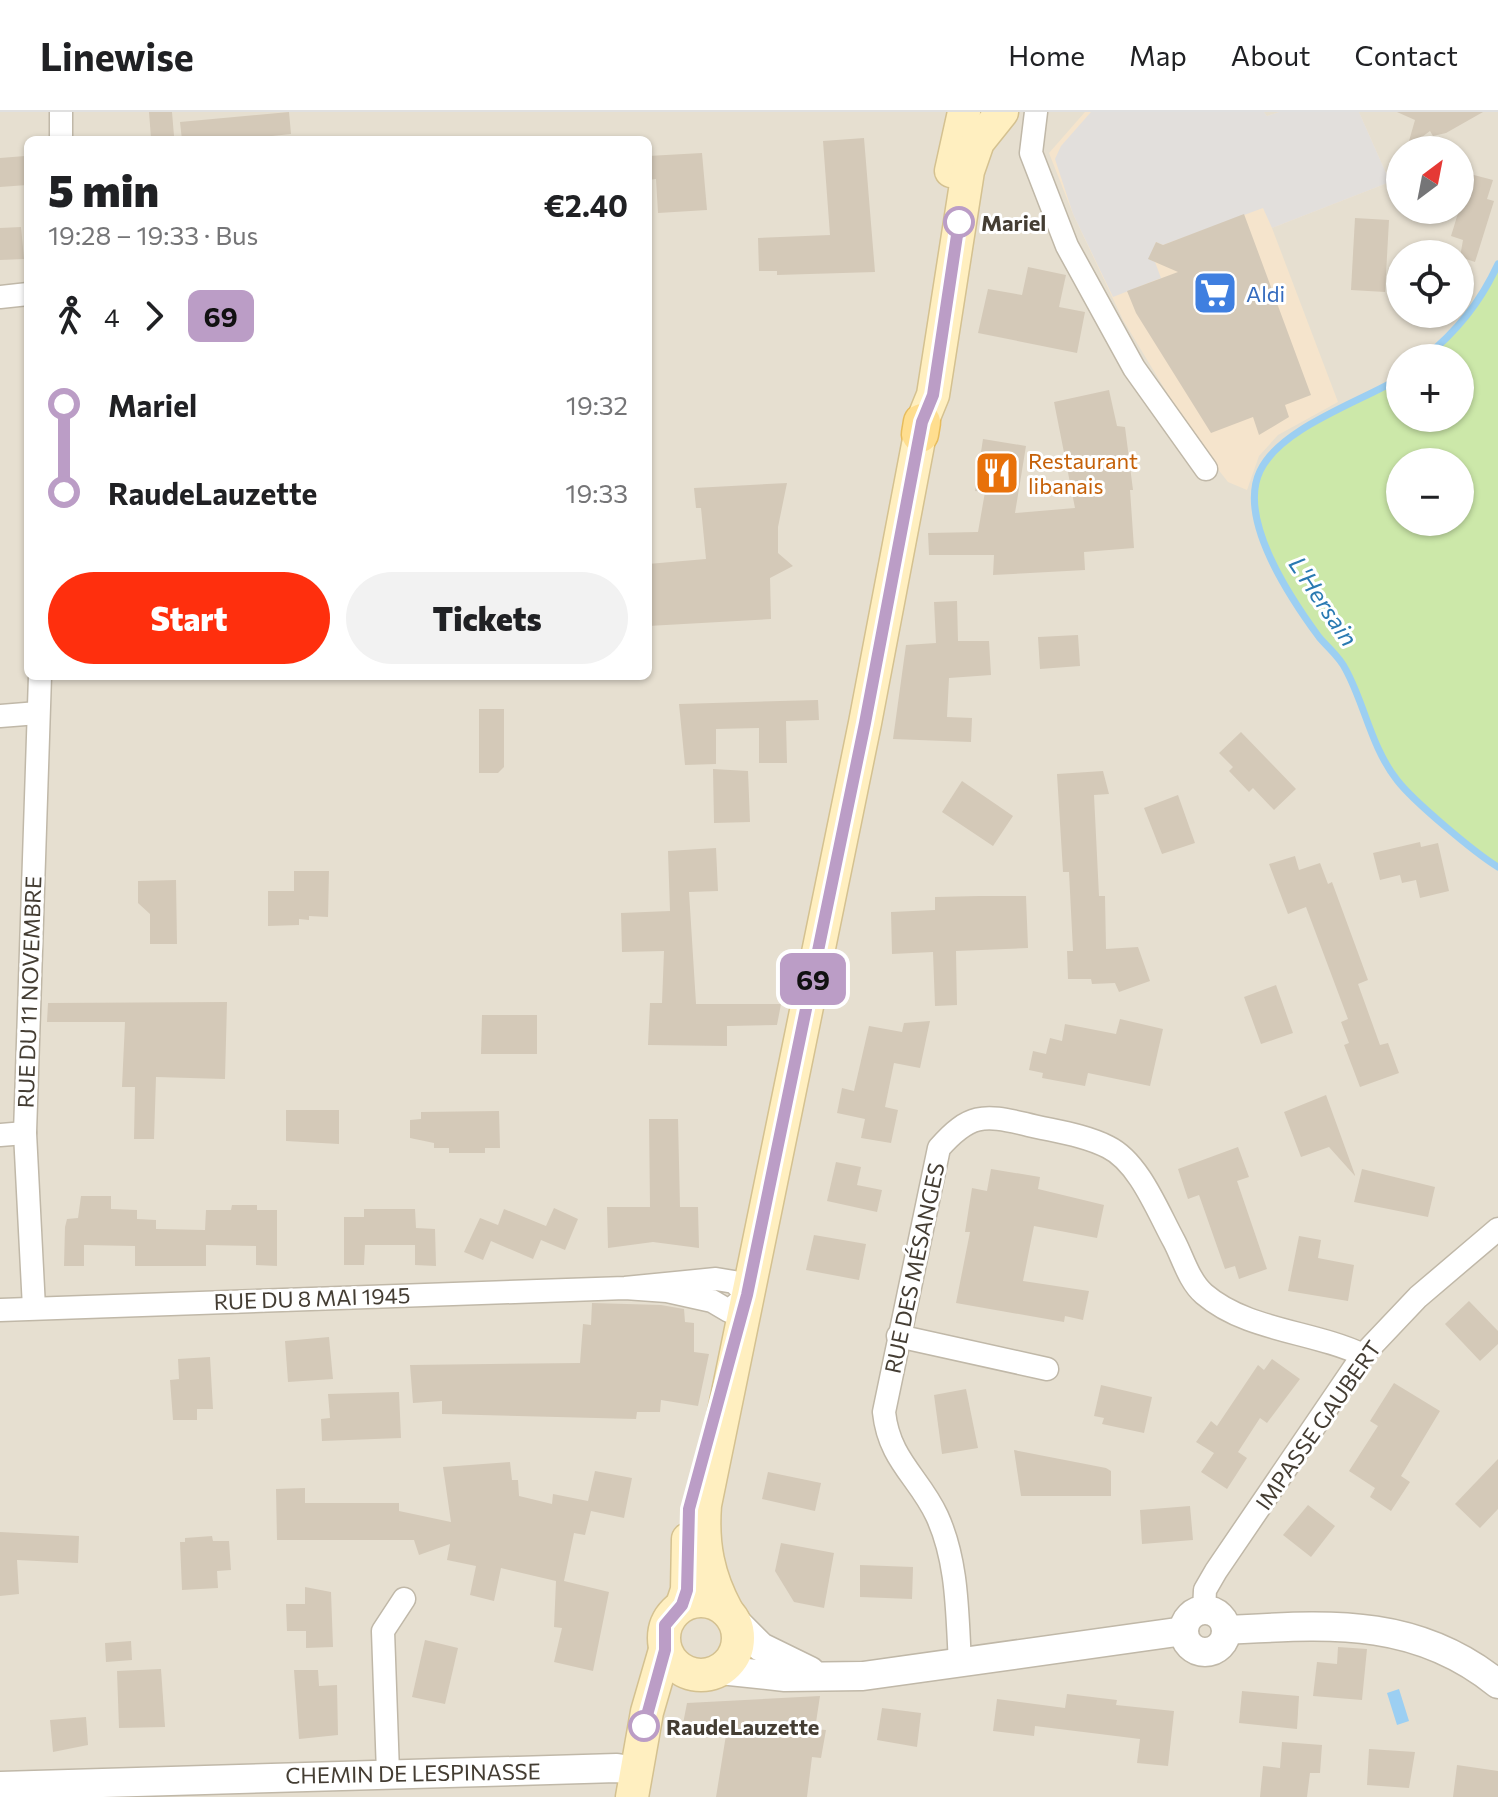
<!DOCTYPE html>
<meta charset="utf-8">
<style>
:root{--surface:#fff;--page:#f2f2f2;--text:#202124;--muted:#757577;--line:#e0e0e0;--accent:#ff2f0d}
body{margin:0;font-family:Commissioner,sans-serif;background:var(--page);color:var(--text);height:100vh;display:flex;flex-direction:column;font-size:30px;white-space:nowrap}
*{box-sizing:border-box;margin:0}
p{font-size:26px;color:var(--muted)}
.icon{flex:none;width:44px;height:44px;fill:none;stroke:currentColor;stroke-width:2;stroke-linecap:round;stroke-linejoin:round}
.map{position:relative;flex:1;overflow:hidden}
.panel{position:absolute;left:24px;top:24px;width:628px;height:544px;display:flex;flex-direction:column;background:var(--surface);border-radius:12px;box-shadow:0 2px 6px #0004}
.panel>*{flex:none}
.badge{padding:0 16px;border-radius:12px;font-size:28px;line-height:52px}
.needle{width:52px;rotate:32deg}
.buttons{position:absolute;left:1386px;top:24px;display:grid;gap:16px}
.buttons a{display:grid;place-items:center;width:88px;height:88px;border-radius:50%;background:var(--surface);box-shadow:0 2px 6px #0004;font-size:40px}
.map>.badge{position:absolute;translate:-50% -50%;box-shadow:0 0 0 4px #fff}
.legs{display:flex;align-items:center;gap:12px;height:88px;padding:0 24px;font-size:26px}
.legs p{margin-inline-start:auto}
.head{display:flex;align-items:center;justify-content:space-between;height:136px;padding:0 24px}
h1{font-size:44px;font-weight:800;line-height:60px}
.cta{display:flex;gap:16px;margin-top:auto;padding:16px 24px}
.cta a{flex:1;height:92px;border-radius:48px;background:var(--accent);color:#fff;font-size:32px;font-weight:800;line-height:92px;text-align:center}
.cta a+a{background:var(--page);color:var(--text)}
ul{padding:0 24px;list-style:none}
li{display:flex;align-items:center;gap:28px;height:88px;font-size:30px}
li i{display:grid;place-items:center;width:12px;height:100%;margin:0 10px;background:currentColor}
li i::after{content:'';width:20px;height:20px;margin:-10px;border:6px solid;border-radius:50%;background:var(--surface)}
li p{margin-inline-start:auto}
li:first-child i{background:linear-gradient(#0000 50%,currentColor 0)}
li:last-child i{background:linear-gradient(currentColor 50%,#0000 0)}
header{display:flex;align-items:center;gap:48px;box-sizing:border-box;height:112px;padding:0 40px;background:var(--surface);border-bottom:2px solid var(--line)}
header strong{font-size:38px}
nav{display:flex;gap:44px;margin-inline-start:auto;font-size:28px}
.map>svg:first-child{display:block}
.residential{fill:#e6dfd0;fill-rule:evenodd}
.commercial{fill:#f5e4cc}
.green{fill:#cce8a9;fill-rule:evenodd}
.parking{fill:#e2dfdc}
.water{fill:#9ccff2}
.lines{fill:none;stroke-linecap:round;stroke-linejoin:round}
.stream{stroke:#9ccff2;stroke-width:7}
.building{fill:#d4c9b8}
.minor-casing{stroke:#c0b8a8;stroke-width:25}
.tertiary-casing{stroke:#c0b8a8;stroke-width:31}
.secondary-casing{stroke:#d4c190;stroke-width:35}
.primary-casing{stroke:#e7bc5c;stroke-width:39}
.minor{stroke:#fff;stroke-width:22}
.tertiary{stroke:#fff;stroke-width:28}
.secondary{stroke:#ffefc0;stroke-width:32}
.primary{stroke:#ffde8f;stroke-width:36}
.line-1-casing{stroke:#fff;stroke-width:18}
.line-1{stroke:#bb9dc6;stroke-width:12}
.stop-1-dot{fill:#fff;stroke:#bb9dc6;stroke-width:4}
.labels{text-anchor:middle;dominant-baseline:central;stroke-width:6;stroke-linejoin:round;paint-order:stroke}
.stop-label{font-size:22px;font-weight:bold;fill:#443d33;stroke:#fff;text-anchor:start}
.shop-label{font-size:22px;fill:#366cbe;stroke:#fff;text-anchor:start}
.food-label{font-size:22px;fill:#c56008;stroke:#fff;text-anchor:start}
.street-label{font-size:22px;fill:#443d33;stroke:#fff}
.water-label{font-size:24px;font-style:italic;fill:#2a7ab2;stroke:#fff}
</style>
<header>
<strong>Linewise</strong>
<nav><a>Home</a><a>Map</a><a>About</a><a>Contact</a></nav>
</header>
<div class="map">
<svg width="1498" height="1685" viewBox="0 0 1498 1685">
<rect width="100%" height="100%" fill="#f2ede3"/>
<path class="residential" d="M0,0H1498V152L1484,183L1452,222L1424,246H1400V266L1290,326L1269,345L1319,524L1345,555L1375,633L1397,669L1498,755V1685H0ZM28,28H648V564H28ZM1400,38H1460V98H1400ZM1400,142H1460V202H1400Z"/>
<polygon class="commercial" points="1085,0 1264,0 1267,4 1279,0 1359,0 1390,70 1272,116 1338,290 1278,323 1259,344 1247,378 1228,370 1198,332 1123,208 1073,102 1049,41"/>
<path class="green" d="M1498,152V755C1475,741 1413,689 1397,668C1371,635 1365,593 1346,558C1340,545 1328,536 1319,525C1291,487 1237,407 1260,359C1280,316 1360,290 1400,266V306H1460V246H1424C1457,219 1480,191 1498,152ZM1400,350H1460V410H1400Z"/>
<polygon class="parking" points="1091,0 1264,0 1267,4 1279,0 1359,0 1390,70 1272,116 1263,96 1163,133 1156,130 1149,147 1155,150 1161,166 1113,185 1073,102 1055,47 1061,34"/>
<polygon class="water" points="1399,1577 1409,1609 1397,1613 1387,1581"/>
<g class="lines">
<g class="stream">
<path d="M1424,246C1457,219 1480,191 1498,152"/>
<path d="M1400,266C1360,290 1280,316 1260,359C1237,407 1291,487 1319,525C1328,536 1340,545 1346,558C1365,593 1371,635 1397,668C1413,689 1475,741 1498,755"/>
</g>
</g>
<g class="building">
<polygon points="149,0 172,0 174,24 151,26"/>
<polygon points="289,0 291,22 272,24 272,28 182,28 180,10"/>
<polygon points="1397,0 1483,0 1446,21 1433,24 1430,19 1407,36 1415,8"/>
<polygon points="864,26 875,160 777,163 777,159 759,159 758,126 830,123 823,29"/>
<polygon points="702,41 707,98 658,101 656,67 648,68 648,44"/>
<polygon points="25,44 27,73 0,75 0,46"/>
<polygon points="1470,62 1493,68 1487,87 1494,89 1475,150 1460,145 1463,128 1451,124"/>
<polygon points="1244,102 1311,283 1285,293 1289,305 1259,323 1253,305 1211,321 1136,201 1127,179 1178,160 1148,147 1156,130 1163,133"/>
<polygon points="1355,106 1389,108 1385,180 1351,178"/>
<polygon points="21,115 24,147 0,148 0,116"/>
<polygon points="1028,155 1066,163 1059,195 1085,200 1077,241 978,221 988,177 1022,183"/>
<polygon points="1109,278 1117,314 1125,315 1133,378 1130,378 1134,436 1084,440 1085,458 993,463 994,443 929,443 928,421 978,420 985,380 975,379 983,327 1026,334 1015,401 1075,396 1054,290"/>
<polygon points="787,371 778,415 778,441 793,454 770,466 771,507 648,514 648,452 706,447 701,396 696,396 694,376"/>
<polygon points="957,489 958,529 989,529 991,563 949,566 947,605 972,606 971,630 893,627 906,533 936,531 934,490"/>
<polygon points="1078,523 1080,554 1040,557 1038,525"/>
<polygon points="818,588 819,608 786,609 787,651 759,651 759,616 716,617 716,652 685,653 679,592"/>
<polygon points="479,597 504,597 504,655 498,661 479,661"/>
<polygon points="1241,620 1296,677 1274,698 1253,676 1249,680 1229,659 1233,655 1219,641"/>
<polygon points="713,657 748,659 750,710 714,711"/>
<polygon points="1103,659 1109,682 1094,683 1099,784 1105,784 1106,837 1138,835 1150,869 1119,880 1115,871 1092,872 1091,867 1068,867 1067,839 1073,839 1069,760 1063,760 1057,662"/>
<polygon points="962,669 1013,704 993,734 942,700"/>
<polygon points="1178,683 1195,731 1162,742 1144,696"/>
<polygon points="1420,730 1421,735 1438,731 1449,779 1420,786 1416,768 1402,771 1400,763 1380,768 1373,741"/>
<polygon points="716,736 718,779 689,780 696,892 781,892 777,913 727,914 727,934 648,933 650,891 662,891 664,839 622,840 621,801 670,799 668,739"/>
<polygon points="1295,744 1299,758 1320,751 1328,772 1332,770 1368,868 1358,872 1380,933 1388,931 1399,961 1360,975 1344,933 1349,931 1341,910 1348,907 1306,795 1288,802 1269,752"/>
<polygon points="294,759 329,759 328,805 309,804 309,808 299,807 299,813 268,814 268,779 294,779"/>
<polygon points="176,768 177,832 150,832 150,802 138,791 138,769"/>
<polygon points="979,784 1026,784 1028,836 956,839 957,893 935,894 933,840 892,842 891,800 935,798 935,785"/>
<polygon points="1276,873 1293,921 1261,932 1244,885"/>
<polygon points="227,890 225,967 156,965 154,1027 134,1027 135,975 122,975 125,910 47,910 48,891"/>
<polygon points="482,903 537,903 537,942 481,942"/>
<polygon points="1120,907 1163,917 1150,974 1088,961 1085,974 1042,966 1043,961 1029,958 1033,939 1046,942 1050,926 1062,929 1065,912 1116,922"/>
<polygon points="930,909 920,956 894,951 885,995 898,998 891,1031 861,1026 865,1007 837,1001 842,976 854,979 869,914 902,920 904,911"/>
<polygon points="1326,983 1355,1063 1355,1064 1329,1035 1301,1045 1284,1000"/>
<polygon points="286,998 339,998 339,1032 286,1029"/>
<polygon points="499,999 500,1036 485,1036 485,1041 449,1041 449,1036 434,1036 434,1031 410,1026 410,1008 421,1007 421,1000"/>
<polygon points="649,1007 678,1007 680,1095 698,1095 699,1136 653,1130 608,1136 607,1095 650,1095"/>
<polygon points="1238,1035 1249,1065 1237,1069 1267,1157 1239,1167 1235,1154 1225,1157 1199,1083 1188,1087 1178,1057"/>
<polygon points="836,1050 861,1055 857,1073 882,1078 877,1100 827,1089"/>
<polygon points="991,1057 1040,1065 1038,1077 1104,1093 1097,1126 1034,1114 1023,1169 1089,1179 1083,1208 1065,1204 1064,1210 956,1191 970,1120 965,1120 972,1076 987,1079"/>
<polygon points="1362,1057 1435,1075 1428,1105 1354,1090"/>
<polygon points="81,1084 111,1084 111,1097 137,1098 137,1107 156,1108 156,1117 205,1118 206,1098 231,1098 232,1093 257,1093 257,1098 277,1098 277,1154 256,1153 256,1134 206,1133 206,1154 135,1154 135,1134 84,1133 84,1154 64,1154 65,1115 67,1107 78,1106"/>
<polygon points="554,1096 578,1107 565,1138 541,1128 533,1147 491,1129 483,1148 464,1140 480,1106 498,1113 504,1097 546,1114"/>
<polygon points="364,1097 415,1097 416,1116 435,1117 436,1154 415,1153 415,1133 365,1133 364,1153 344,1153 344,1105 364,1105"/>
<polygon points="814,1123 866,1132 859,1168 806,1158"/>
<polygon points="1299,1124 1321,1128 1318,1146 1354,1153 1348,1189 1288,1179"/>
<polygon points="1469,1189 1498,1219 1498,1232 1480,1249 1445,1212"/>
<polygon points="592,1191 661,1193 684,1197 685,1210 694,1211 694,1240 709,1242 698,1294 661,1288 660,1300 637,1300 636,1307 442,1302 442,1289 413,1291 410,1253 580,1251 583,1212 591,1213"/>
<polygon points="329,1225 333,1267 288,1270 285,1229"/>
<polygon points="210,1245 213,1297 197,1297 197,1308 173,1308 170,1268 179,1267 178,1247"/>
<polygon points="1272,1247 1300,1267 1267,1311 1260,1306 1238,1340 1247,1346 1227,1377 1201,1360 1214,1341 1196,1330 1211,1309 1217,1314 1258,1253 1264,1258"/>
<polygon points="1394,1271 1440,1299 1401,1364 1410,1370 1391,1399 1370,1385 1375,1376 1349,1359 1378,1314 1370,1309"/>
<polygon points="1101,1273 1152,1285 1144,1321 1102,1312 1104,1306 1094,1304"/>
<polygon points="966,1277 978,1336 942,1342 934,1283"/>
<polygon points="399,1280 401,1326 322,1329 321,1307 330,1306 328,1282"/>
<polygon points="1014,1338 1106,1356 1111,1359 1111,1384 1021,1384"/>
<polygon points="1498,1347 1498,1397 1480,1416 1455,1392"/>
<polygon points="510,1350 512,1368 518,1368 519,1384 552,1392 553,1382 588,1389 595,1359 632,1366 624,1406 591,1399 585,1423 574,1421 564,1469 609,1480 593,1559 554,1550 562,1516 554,1515 556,1469 501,1456 494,1489 470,1483 476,1454 447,1448 450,1432 419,1443 414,1428 277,1428 276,1377 305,1376 305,1391 399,1391 399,1399 451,1410 443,1355"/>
<polygon points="768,1360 821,1371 815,1399 762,1387"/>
<polygon points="1308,1393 1335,1414 1311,1445 1283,1423"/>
<polygon points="1190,1394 1193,1428 1142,1432 1140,1398"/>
<polygon points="0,1420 79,1424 78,1451 17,1448 19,1482 0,1484"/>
<polygon points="212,1424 213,1429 229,1429 231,1458 217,1459 218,1476 182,1478 180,1430 185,1430 185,1426"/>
<polygon points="781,1431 834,1441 824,1496 794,1490 775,1459"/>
<polygon points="860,1453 913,1455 912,1487 860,1485"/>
<polygon points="305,1475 331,1480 333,1535 306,1536 306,1519 287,1519 286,1492 305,1492"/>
<polygon points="425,1528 458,1536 445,1592 412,1585"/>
<polygon points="131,1529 132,1548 106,1550 105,1531"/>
<polygon points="1338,1535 1367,1537 1362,1588 1313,1584 1317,1550 1337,1552"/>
<polygon points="161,1557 165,1615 119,1616 117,1559"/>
<polygon points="294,1558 318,1558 319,1574 337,1573 338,1623 299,1627"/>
<polygon points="1242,1579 1299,1584 1297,1617 1239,1611"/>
<polygon points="1067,1582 1117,1588 1116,1593 1174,1599 1168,1654 1137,1651 1140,1627 1035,1614 1034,1624 993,1619 997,1587 1065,1596"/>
<polygon points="820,1584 815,1617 826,1618 821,1646 812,1645 807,1685 716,1685 726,1623 682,1617 687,1591"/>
<polygon points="882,1596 921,1601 917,1635 877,1628"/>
<polygon points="86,1605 88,1633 53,1640 50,1608"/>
<polygon points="1282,1630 1322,1633 1320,1661 1310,1661 1307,1685 1260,1685 1263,1654 1280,1656"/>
<polygon points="1369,1637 1415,1640 1409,1676 1367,1673"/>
<polygon points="1457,1653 1498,1659 1498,1685 1453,1685"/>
</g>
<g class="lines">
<g class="minor-casing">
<g id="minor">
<polyline points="1036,0 1031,41 1067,134 1134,256 1206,357"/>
<polyline points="61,28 61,0"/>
<polyline points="0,185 28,182"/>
<polyline points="0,604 38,601"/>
<polyline points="0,1023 25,1021"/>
<polyline points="34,1196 25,1021 40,564"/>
<polyline points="0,1198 625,1176 716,1167 734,1170 747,1183 729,1199 712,1189 667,1179 625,1176"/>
<polyline points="898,1224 1047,1257"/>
<polyline points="1204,1498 1205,1478 1216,1459 1363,1243 1418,1185 1498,1117"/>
<path d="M960,1551C957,1501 958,1450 937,1404C919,1365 889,1348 884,1300L939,1036C969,1002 983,1002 1025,1012C1052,1019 1082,1022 1108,1035C1139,1050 1158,1100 1174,1129C1183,1146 1189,1169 1204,1182C1247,1219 1313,1219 1363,1243"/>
<polyline points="388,1661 383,1519 404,1487"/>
</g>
</g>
<g class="tertiary-casing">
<g id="tertiary">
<circle cx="1205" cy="1519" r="21"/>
<polyline points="732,1506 761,1535 810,1559"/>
<path d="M1226,1518C1326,1513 1414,1504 1498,1572"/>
<polyline points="720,1558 785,1565 863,1564 1184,1519"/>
<polyline points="0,1674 617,1656 634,1659"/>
</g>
</g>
<g class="secondary-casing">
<g id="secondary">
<polyline points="951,59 964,0"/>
<polyline points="922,310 933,283 968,59 978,30 1002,0"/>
<circle cx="701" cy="1526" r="37"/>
<polyline points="682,1493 687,1478 688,1427"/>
<path d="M727,1499C708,1464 702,1432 705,1393L865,611L920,322"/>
<polyline points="632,1685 647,1600 665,1538"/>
</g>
</g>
<g class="primary-casing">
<polyline id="primary" points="920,322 922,310"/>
</g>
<use href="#minor" class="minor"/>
<use href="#tertiary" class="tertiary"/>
<use href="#secondary" class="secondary"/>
<use href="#primary" class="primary"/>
</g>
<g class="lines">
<g class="line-1-casing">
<polyline id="line-1" points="644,1614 665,1538 665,1513 682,1493 687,1478 689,1397 747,1183 865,611 922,310 933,283 959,110"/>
</g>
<use href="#line-1" class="line-1"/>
</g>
<defs>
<g id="supermarket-square" transform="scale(2.3)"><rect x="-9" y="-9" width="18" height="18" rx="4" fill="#3f7fe0" stroke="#fff"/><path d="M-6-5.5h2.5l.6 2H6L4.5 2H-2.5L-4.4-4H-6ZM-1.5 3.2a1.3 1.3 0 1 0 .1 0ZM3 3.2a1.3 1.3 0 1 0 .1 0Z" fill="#fff"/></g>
<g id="restaurant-square" transform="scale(2.3)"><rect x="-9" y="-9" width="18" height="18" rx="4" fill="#e8710a" stroke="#fff"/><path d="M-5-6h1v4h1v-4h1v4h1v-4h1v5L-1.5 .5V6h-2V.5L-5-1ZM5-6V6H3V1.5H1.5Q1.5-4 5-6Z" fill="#fff"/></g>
</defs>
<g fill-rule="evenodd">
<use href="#supermarket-square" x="1215" y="181"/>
<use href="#restaurant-square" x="997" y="361"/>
</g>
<g class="stop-1-dot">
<circle cx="959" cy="110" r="14"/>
<circle cx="644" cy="1614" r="14"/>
</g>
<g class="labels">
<g class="stop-label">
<text x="981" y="110">Mariel</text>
<text x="666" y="1614">RaudeLauzette</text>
</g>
<g class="shop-label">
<text x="1246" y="181">Aldi</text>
</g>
<g class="food-label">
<text x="1028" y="348">Restaurant<tspan x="1028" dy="25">libanais</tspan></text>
</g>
<g class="street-label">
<text transform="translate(29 880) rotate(-88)">RUE DU 11 NOVEMBRE</text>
<text transform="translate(914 1156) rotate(-78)">RUE DES MÉSANGES</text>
<text transform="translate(312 1186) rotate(-2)">RUE DU 8 MAI 1945</text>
<text transform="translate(1318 1313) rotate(-55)">IMPASSE GAUBERT</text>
<text transform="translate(413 1661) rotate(-1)">CHEMIN DE LESPINASSE</text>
</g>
<g class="water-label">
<text transform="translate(1324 489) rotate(56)">L'Hersain</text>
</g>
</g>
</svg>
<div class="buttons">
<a><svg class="needle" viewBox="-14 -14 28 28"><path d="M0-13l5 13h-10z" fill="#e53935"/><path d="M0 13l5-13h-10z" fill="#757577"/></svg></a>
<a><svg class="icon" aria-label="locate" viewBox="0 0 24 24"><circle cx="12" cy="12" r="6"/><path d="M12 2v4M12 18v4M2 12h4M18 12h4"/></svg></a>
<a>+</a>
<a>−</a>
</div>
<b class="badge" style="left:813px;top:867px;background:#bb9dc6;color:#111">69</b>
<section class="panel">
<div class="head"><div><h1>5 min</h1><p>19:28 – 19:33 · Bus</p></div><b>€2.40</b></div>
<div class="legs"><svg class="icon" aria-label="walk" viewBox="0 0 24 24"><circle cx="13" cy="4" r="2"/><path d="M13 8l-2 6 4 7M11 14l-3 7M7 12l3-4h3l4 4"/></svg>4<svg class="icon" aria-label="forward" viewBox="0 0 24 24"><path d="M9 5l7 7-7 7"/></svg><b class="badge" style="background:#bb9dc6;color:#111">69</b></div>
<ul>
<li><i style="color:#bb9dc6"></i><b>Mariel</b><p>19:32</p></li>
<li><i style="color:#bb9dc6"></i><b>RaudeLauzette</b><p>19:33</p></li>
</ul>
<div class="cta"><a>Start</a><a>Tickets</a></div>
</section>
</div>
